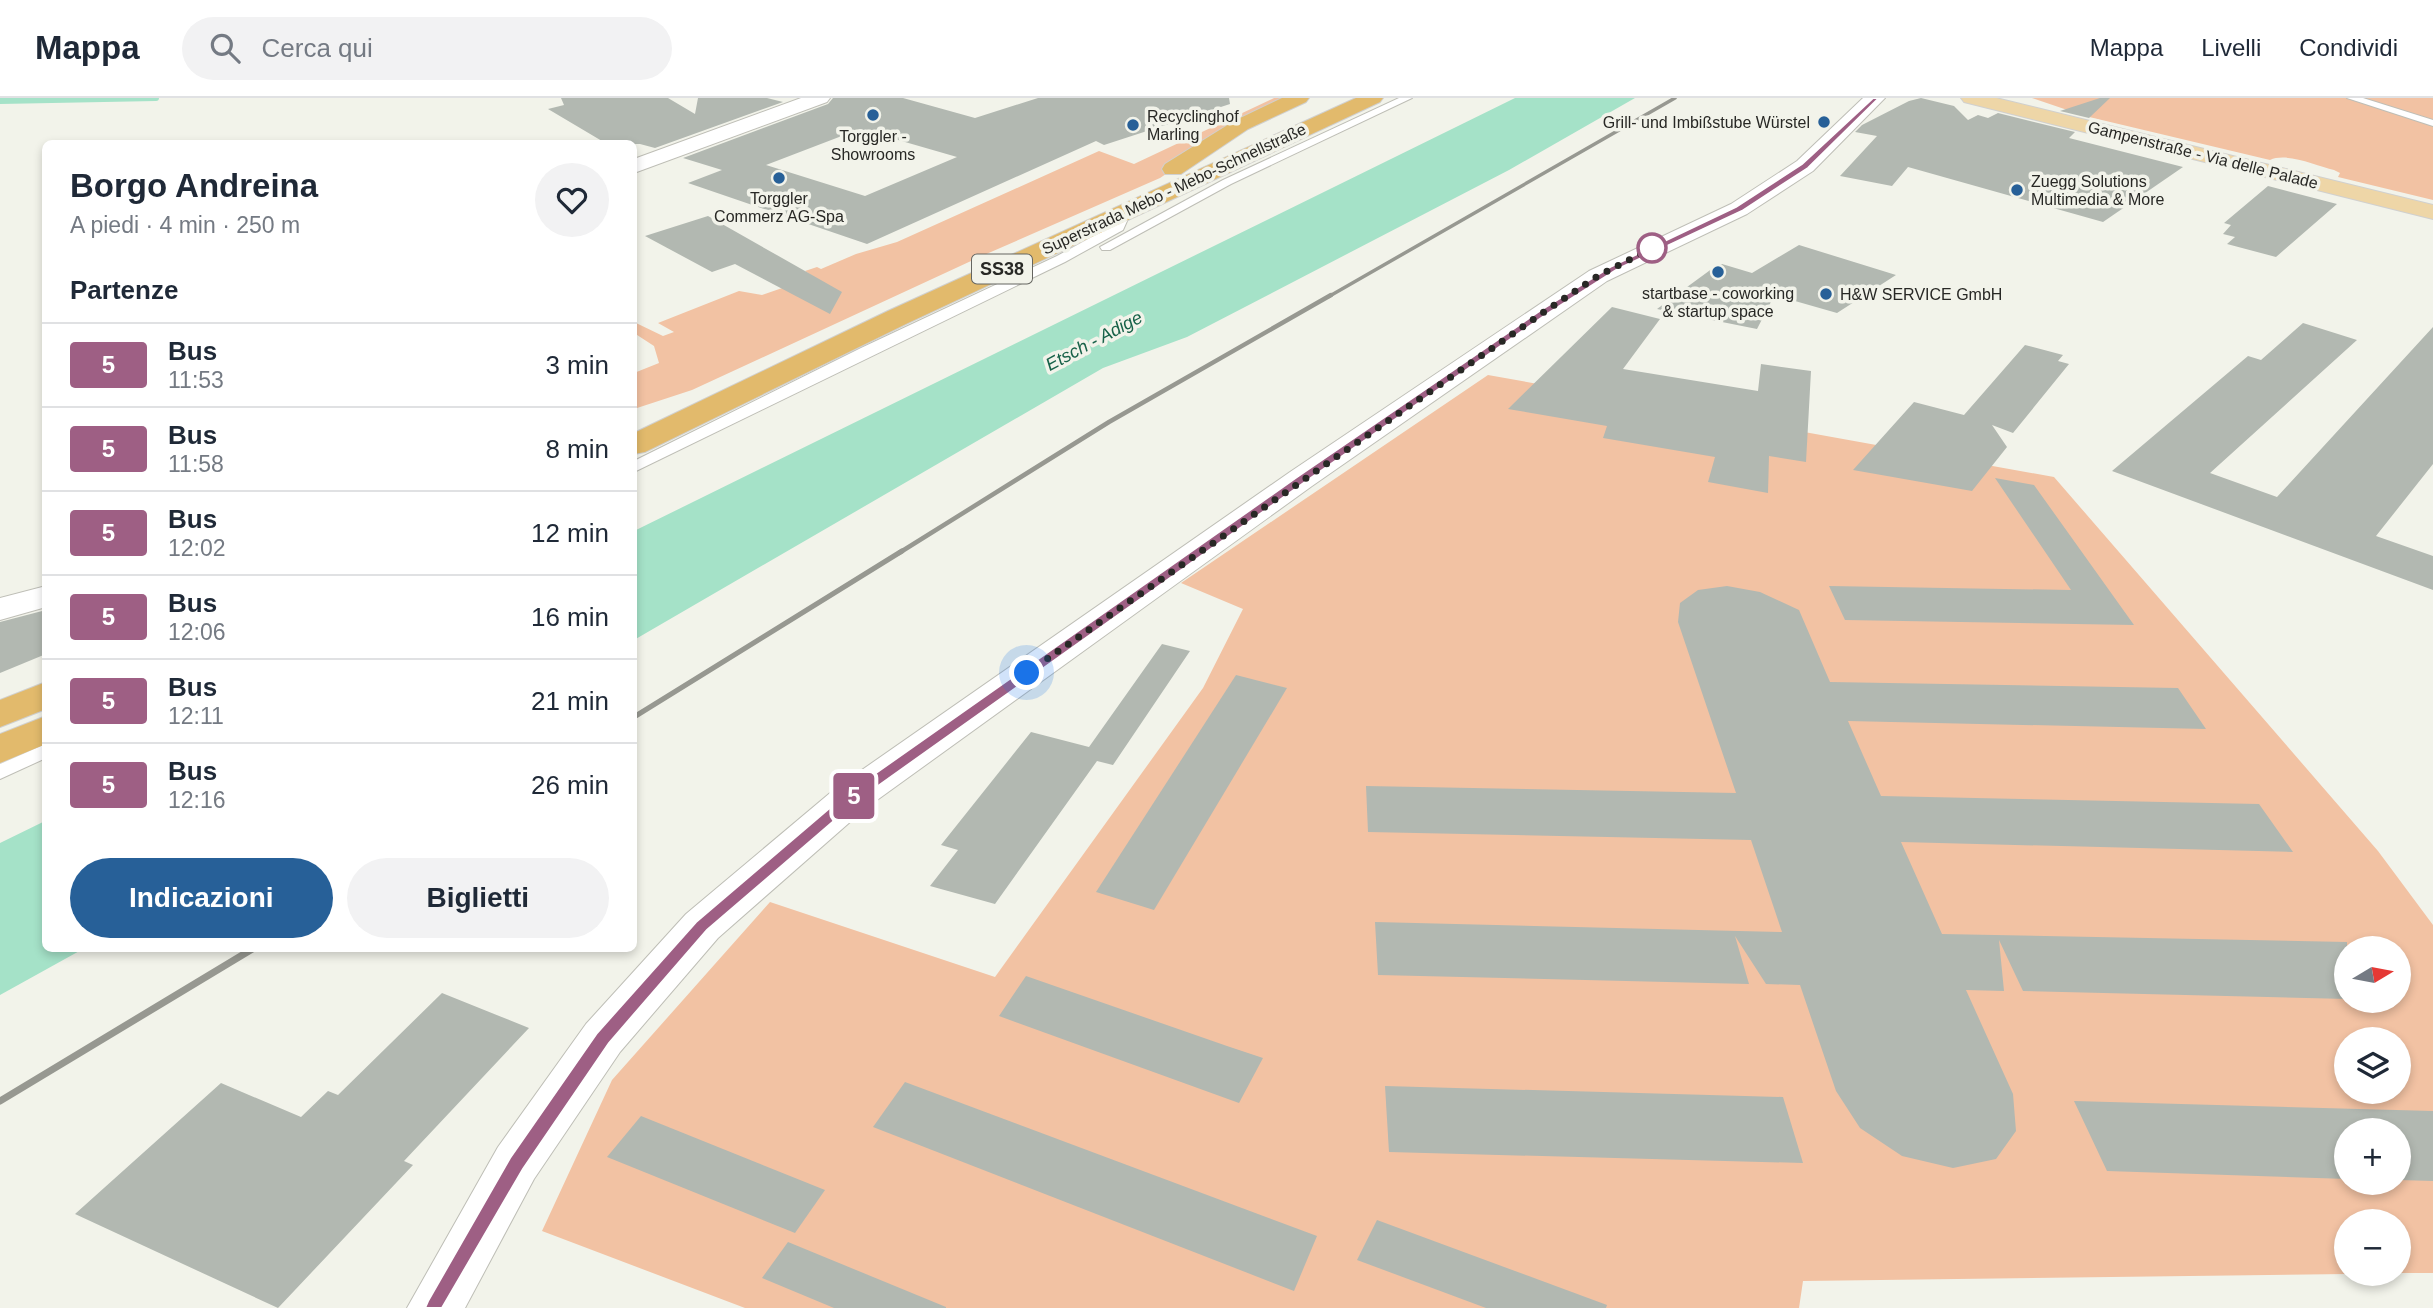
<!DOCTYPE html>
<html lang="it">
<meta charset="utf-8">
<style>
:root{--surface:#fff;--page:#f2f2f3;--text:#1f2937;--muted:#747a83;--line:#e0e1e3;--accent:#276098}
body{margin:0;font-family:Arial,sans-serif;background:var(--page);color:var(--text);height:100vh;display:flex;flex-direction:column;font-size:26px;white-space:nowrap}
*{box-sizing:border-box;margin:0}
p{font-size:23px;color:var(--muted)}
.icon{flex:none;width:38px;height:38px;fill:none;stroke:currentColor;stroke-width:2;stroke-linecap:round;stroke-linejoin:round}
.map{position:relative;flex:1;overflow:hidden}
.panel{position:absolute;left:42px;top:42px;width:595px;height:812px;display:flex;flex-direction:column;background:var(--surface);border-radius:10px;box-shadow:0 4px 10px #0003}
.panel>*{flex:none}
.badge{padding:0 14px;border-radius:5px;font-size:24px;line-height:46px}
.needle{width:46px;rotate:80deg}
.fabs{position:absolute;left:2334px;top:838px;display:grid;gap:14px}
.fabs a{display:grid;place-items:center;width:77px;height:77px;border-radius:50%;background:var(--surface);box-shadow:0 4px 10px #0003;font-size:35px}
.you{position:absolute;width:35px;height:35px;margin:-18px;border:5px solid #fff;border-radius:50%;background:#1a73e8;box-shadow:0 0 0 10px #1a73e833}
.map>.badge{position:absolute;translate:-50% -50%;box-shadow:0 0 0 4px #fff}
h2{padding:0 28px;font-size:26px;line-height:63px}
.round{display:grid;place-items:center;flex:none;width:74px;height:74px;border-radius:37px;background:var(--page)}
.headline{display:flex;align-items:center;justify-content:space-between;height:119px;padding:0 28px}
h1{font-size:33px;font-weight:600;line-height:52px}
.cta{display:flex;gap:14px;margin-top:auto;padding:14px 28px}
.cta a{flex:1;height:80px;border-radius:42px;background:var(--accent);color:#fff;font-size:28px;font-weight:600;line-height:80px;text-align:center}
.cta a+a{background:var(--page);color:var(--text)}
ul{padding:0;list-style:none}
li{display:flex;align-items:center;gap:21px;height:84px;padding:0 28px;border-top:2px solid var(--line)}
li div{flex:1}
li b{display:block;font-size:26px}
li em{font-style:normal}
li .badge{min-width:77px;font-weight:700;text-align:center}
header{display:flex;align-items:center;gap:42px;box-sizing:border-box;height:98px;padding:0 35px;background:var(--surface);border-bottom:2px solid var(--line)}
header strong{font-size:33px}
nav{display:flex;gap:38px;margin-inline-start:auto;font-size:24px}
.search{width:490px;height:63px;background:var(--page);display:flex;align-items:center;gap:18px;box-sizing:border-box;padding:0 24px;border-radius:38px;color:var(--muted);font-size:26px}
.map>svg:first-child{display:block}
.green{fill:#f2c2a3;fill-rule:evenodd}
.water{fill:#a5e2c8}
.lines{fill:none;stroke-linecap:round;stroke-linejoin:round}
.stream{stroke:#a5e2c8;stroke-width:6}
.building{fill:#b2b8b1;fill-rule:evenodd}
.lane-casing{stroke:#bebeb6;stroke-width:2}
.street-casing{stroke:#bebeb6;stroke-width:2}
.primary-casing{stroke:#d0d0cf;stroke-width:2}
.highway-casing{stroke:#d0d0cf;stroke-width:2}
.lane{fill:#fff;fill-rule:evenodd}
.street{fill:#fff;fill-rule:evenodd}
.primary{fill:#eed6a7;fill-rule:evenodd}
.highway{fill:#e2ba6c;fill-rule:evenodd}
.rail-far3{stroke:#979891;stroke-width:3.5}
.rail-far2{stroke:#979891;stroke-width:4.5}
.rail-far1{stroke:#979891;stroke-width:5}
.rail{stroke:#979891;stroke-width:7}
.line{fill:#9e5f84;stroke:#fff;stroke-width:2}
.walk{stroke:#282825;stroke-width:7;stroke-dasharray:0 12.6}
.poi-dot{fill:#276098;stroke:#f2f3ea;stroke-width:2.5}
.stop-dot{fill:#fff;stroke:#9e5f84;stroke-width:3.5}
.labels{text-anchor:middle;dominant-baseline:central;stroke-width:7;stroke-linejoin:round;paint-order:stroke}
.far-poi-label{font-size:16px;fill:#282825;stroke:#f2f3ea;text-anchor:start}
.far-street-label{font-size:16px;fill:#282825;stroke:#f2f3ea}
.shield{fill:#f2f3ea;stroke:#656560;stroke-width:2}
.shield-label{font-size:18px;font-weight:bold;fill:#282825}
.far-water-label{font-size:18px;font-style:italic;fill:#186249;stroke:#f2f3ea}
</style>
<header>
<strong>Mappa</strong>
<div class="search"><svg class="icon" aria-label="search" viewBox="0 0 24 24"><circle cx="10" cy="10" r="6"/><path d="M15 15l6 6"/></svg>Cerca qui</div>
<nav><a>Mappa</a><a>Livelli</a><a>Condividi</a></nav>
</header>
<div class="map">
<svg width="2433" height="1210" viewBox="0 0 2433 1210">
<rect width="100%" height="100%" fill="#f2f3ea"/>
<g class="green">
<polygon points="1274,0 1299,0 1221,39 1160,80 984,157 692,292 634,311 634,275 659,265 654,248 634,235 634,224 663,238 674,234 658,225 739,193 762,197 814,179 805,173 817,169 821,171 856,156 897,144 1099,53 1134,66"/>
<path d="M2032,0H2433V102L2338,79L2340,75L2334,72C2317,68 2287,54 2270,62L2085,18Z"/>
<path d="M1488,277L2054,379L2378,753L2433,827V1175H2399V1124H2347V1176L1803,1183L1799,1210H745L542,1133L612,982L770,804L995,879L1203,590L1243,511L1181,485ZM2347,850H2399V903H2347ZM2347,942H2399V994H2347ZM2347,1032H2399V1085H2347Z"/>
</g>
<g class="water">
<polygon points="1515,0 1635,0 1509,72 1187,239 1103,270 634,542 634,433"/>
<polygon points="45,723 46,850 83,851 0,897 0,745"/>
</g>
<g class="lines">
<polyline class="stream" points="0,3 156,0"/>
</g>
<g class="building">
<polygon points="561,0 668,0 695,16 698,0 767,0 783,4 655,50 640,46 607,46 548,11 564,7"/>
<path d="M833,0H903L975,20L1038,0H1229L1230,6L1104,47L1096,43L867,146L688,85L722,72L683,60L828,6ZM860,31L957,59L865,98L766,67Z"/>
<polygon points="1921,0 1954,8 1968,22 1978,17 1988,20 1998,15 2075,34 2069,40 2183,69 2103,124 1908,69 1892,88 1840,78 1877,38 1855,34 1862,27 1909,3"/>
<polygon points="2100,0 2110,0 2089,20 2060,13"/>
<polygon points="2268,88 2337,106 2276,159 2227,146 2235,139 2223,136 2231,127 2224,125"/>
<polygon points="708,118 842,194 830,216 735,166 712,174 645,138"/>
<polygon points="1799,147 1896,177 1837,215 1788,201 1786,204 1773,200 1757,231 1657,211 1713,170 1722,166 1752,175"/>
<polygon points="1612,209 1660,221 1623,271 1758,293 1761,266 1811,273 1806,364 1769,358 1768,395 1708,384 1715,359 1603,340 1607,328 1508,311"/>
<polygon points="2303,225 2357,242 2210,375 2277,399 2433,229 2433,366 2376,438 2433,458 2433,492 2112,373 2248,258 2261,262"/>
<polygon points="2025,247 2063,257 2058,263 2069,266 2013,335 1992,327 2007,349 1972,393 1853,372 1914,304 1964,317"/>
<polygon points="1995,380 2034,387 2134,527 1845,522 1829,488 2071,492"/>
<polygon points="1727,488 1760,494 1799,512 1830,584 2178,590 2206,631 1848,623 1881,698 2259,706 2293,754 1901,744 1942,836 2347,844 2347,901 2023,893 1999,842 2004,893 1966,892 2013,996 2016,1033 1996,1061 1953,1070 1902,1058 1860,1030 1836,993 1800,887 1766,886 1735,838 1749,886 1378,877 1375,824 1782,834 1751,742 1368,734 1366,688 1736,695 1678,524 1680,505 1698,492"/>
<polygon points="46,512 46,556 0,575 0,524"/>
<polygon points="1162,546 1190,553 1113,667 1097,663 995,806 930,788 958,752 941,747 1031,634 1089,649"/>
<polygon points="1236,577 1287,590 1154,812 1096,794"/>
<polygon points="1026,878 1227,948 1263,960 1239,1005 999,918"/>
<polygon points="442,895 529,930 404,1063 413,1067 278,1210 75,1116 221,985 301,1019 328,993 338,997"/>
<polygon points="905,984 1317,1138 1294,1193 873,1029"/>
<polygon points="1385,988 1783,999 1803,1065 1389,1054"/>
<polygon points="2074,1003 2433,1013 2433,1083 2399,1082 2399,1032 2347,1032 2347,1081 2107,1073"/>
<polygon points="641,1018 825,1092 795,1135 607,1059"/>
<polygon points="1377,1122 1607,1207 1606,1210 1486,1210 1357,1162"/>
<polygon points="788,1144 946,1209 946,1210 834,1210 762,1180"/>
</g>
<g class="lines">
<g class="lane-casing">
<g id="lane">
<polygon points="1399,0 1412,0 1231,86 1110,152 1102,152 1100,149 1223,82"/>
<polygon points="2347,0 2363,0 2433,22 2433,28"/>
<polygon points="1125,110 1131,114 1123,132 1065,164 634,374 634,363 861,250 1057,158 1114,127 1119,114"/>
<polygon points="46,646 46,660 0,681 0,666"/>
</g>
</g>
<g class="street-casing">
<g id="street">
<polygon points="801,0 830,0 827,4 634,75 634,61"/>
<polygon points="1863,0 1885,0 1813,73 1747,116 1607,183 1312,388 866,710 718,840 620,954 534,1081 465,1210 407,1210 498,1049 586,926 686,816 836,690 1290,374 1589,173 1731,106 1797,63"/>
<polygon points="46,488 46,509 0,522 0,500"/>
</g>
</g>
<g class="primary-casing">
<polygon id="primary" points="1961,0 1996,0 2433,107 2433,121 1964,4"/>
</g>
<g class="highway-casing">
<g id="highway">
<polygon points="1282,0 1309,0 1306,4 1248,31 1181,76 1165,76 1162,71 1165,66 1234,23"/>
<polygon points="1356,0 1383,0 1380,4 908,225 645,354 634,356 634,335 888,213"/>
<polygon points="46,584 46,611 0,629 0,602"/>
<polygon points="46,618 46,646 0,665 0,636"/>
</g>
</g>
<use href="#lane" class="lane"/>
<use href="#street" class="street"/>
<use href="#primary" class="primary"/>
<use href="#highway" class="highway"/>
<polyline class="rail-far3" points="1328,199 1675,0"/>
<polyline class="rail-far2" points="899,455 1109,324 1331,197"/>
<polyline class="rail-far1" points="634,619 902,453"/>
<polyline class="rail" points="0,1003 254,850"/>
</g>
<polygon class="line" points="1873,0 1879,0 1808,70 1742,113 1618,171 1547,216 1305,384 857,703 707,832 609,945 523,1071 442,1210 425,1210 428,1203 510,1060 597,935 696,824 846,696 1297,379 1541,212 1612,168 1736,109 1802,66"/>
<g class="lines">
<polyline class="walk" points="1027,575 1544,214 1598,178 1652,150"/>
</g>
<g class="poi-dot">
<circle cx="873" cy="17" r="7"/>
<circle cx="1824" cy="24" r="7"/>
<circle cx="1133" cy="27" r="7"/>
<circle cx="779" cy="80" r="7"/>
<circle cx="2017" cy="92" r="7"/>
<circle cx="1718" cy="174" r="7"/>
<circle cx="1826" cy="196" r="7"/>
</g>
<circle class="stop-dot" cx="1652" cy="150" r="14"/>
<g class="labels">
<g class="far-poi-label">
<text x="1147" y="18">Recyclinghof<tspan x="1147" dy="18">Marling</tspan></text>
<text x="1810" y="24" text-anchor="end">Grill- und Imbißstube Würstel</text>
<text x="873" y="38" text-anchor="middle">Torggler -<tspan x="873" dy="18">Showrooms</tspan></text>
<text x="2031" y="83">Zuegg Solutions<tspan x="2031" dy="18">Multimedia &amp; More</tspan></text>
<text x="779" y="100" text-anchor="middle">Torggler<tspan x="779" dy="18">Commerz AG-Spa</tspan></text>
<text x="1718" y="195" text-anchor="middle">startbase - coworking<tspan x="1718" dy="18">&amp; startup space</tspan></text>
<text x="1840" y="196">H&amp;W SERVICE GmbH</text>
</g>
<g class="far-street-label">
<text transform="translate(2203 57) rotate(14)">Gampenstraße - Via delle Palade</text>
<text transform="translate(1174 91) rotate(-25)">Superstrada Mebo - Mebo-Schnellstraße</text>
</g>
<rect class="shield" x="972" y="156.5" width="60" height="29" rx="5"/>
<g class="shield-label">
<text x="1002" y="171">SS38</text>
</g>
<g class="far-water-label">
<text transform="translate(1094 243) rotate(-28)">Etsch - Adige</text>
</g>
</g>
</svg>
<div class="fabs">
<a><svg class="needle" viewBox="-14 -14 28 28"><path d="M0-13l5 13h-10z" fill="#e53935"/><path d="M0 13l5-13h-10z" fill="#747a83"/></svg></a>
<a><svg class="icon" aria-label="layers" viewBox="0 0 24 24"><path d="M12 4l9 5-9 5-9-5zM3 14l9 5 9-5"/></svg></a>
<a>+</a>
<a>−</a>
</div>
<div class="you" style="left:1027px;top:575px"></div>
<b class="badge" style="left:854px;top:698px;background:#9e5f84;color:#fff">5</b>
<section class="panel">
<div class="headline"><div><h1>Borgo Andreina</h1><p>A piedi · 4 min · 250 m</p></div><a class="round"><svg class="icon" aria-label="heart" viewBox="0 0 24 24"><path d="M12 20l-8-8c-3-5 5-10 8-4 3-6 11-1 8 4z"/></svg></a></div>
<h2>Partenze</h2>
<ul>
<li><span class="badge" style="background:#9e5f84;color:#fff">5</span><div><b>Bus</b><p>11:53</p></div><em>3 min</em></li>
<li><span class="badge" style="background:#9e5f84;color:#fff">5</span><div><b>Bus</b><p>11:58</p></div><em>8 min</em></li>
<li><span class="badge" style="background:#9e5f84;color:#fff">5</span><div><b>Bus</b><p>12:02</p></div><em>12 min</em></li>
<li><span class="badge" style="background:#9e5f84;color:#fff">5</span><div><b>Bus</b><p>12:06</p></div><em>16 min</em></li>
<li><span class="badge" style="background:#9e5f84;color:#fff">5</span><div><b>Bus</b><p>12:11</p></div><em>21 min</em></li>
<li><span class="badge" style="background:#9e5f84;color:#fff">5</span><div><b>Bus</b><p>12:16</p></div><em>26 min</em></li>
</ul>
<div class="cta"><a>Indicazioni</a><a>Biglietti</a></div>
</section>
</div>
